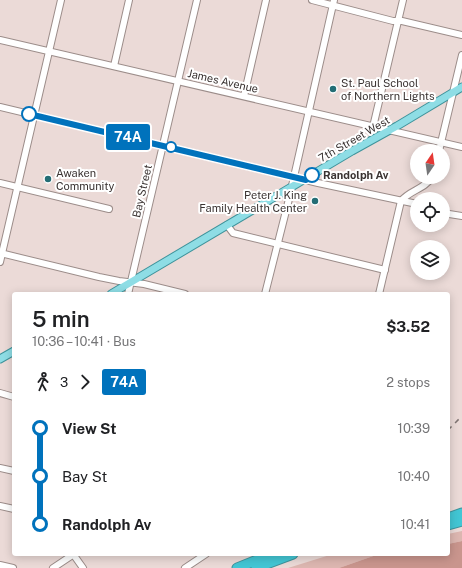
<!DOCTYPE html>
<meta charset="utf-8">
<style>
:root{--surface:#fff;--page:#f2f2f2;--text:#202124;--muted:#757577}
body{margin:0;font-family:"Public Sans",sans-serif;background:var(--page);color:var(--text);height:100vh;display:flex;flex-direction:column;font-size:15px;white-space:nowrap}
*{box-sizing:border-box;margin:0}
p{font-size:13px;color:var(--muted)}
.icon{flex:none;width:22px;height:22px;fill:none;stroke:currentColor;stroke-width:2;stroke-linecap:round;stroke-linejoin:round}
.map{position:relative;flex:1;overflow:hidden}
.details{position:absolute;left:12px;top:292px;width:438px;height:264px;display:flex;flex-direction:column;background:var(--surface);border-radius:4px;box-shadow:0 2px 10px #0003}
.details>*{flex:none}
.badge{padding:0 8px;border-radius:3px;font-size:14px;line-height:26px}
.needle{width:26px;rotate:13deg}
.fabs{position:absolute;left:410px;top:144px;display:grid;gap:8px}
.fabs a{display:grid;place-items:center;width:40px;height:40px;border-radius:50%;background:var(--surface);box-shadow:0 2px 10px #0003;font-size:20px}
.map>.badge{position:absolute;translate:-50% -50%;box-shadow:0 0 0 2px #fff}
.legs{display:flex;align-items:center;gap:6px;height:44px;padding:0 20px;font-size:13px}
.legs p{margin-inline-start:auto}
.overview{display:flex;align-items:center;justify-content:space-between;height:68px;padding:0 20px}
h1{font-size:22px;font-weight:600;line-height:30px}
ul{padding:0 20px;list-style:none}
li{display:flex;align-items:center;gap:14px;height:48px;font-size:15px}
li i{display:grid;place-items:center;width:6px;height:100%;margin:0 5px;background:currentColor}
li i::after{content:'';width:10px;height:10px;margin:-5px;border:3px solid;border-radius:50%;background:var(--surface)}
li p{margin-inline-start:auto}
li:first-child i{background:linear-gradient(#0000 50%,currentColor 0)}
li:last-child i{background:linear-gradient(currentColor 50%,#0000 0)}
.map>svg:first-child{display:block}
.green{fill:#dcb6b0}
.water{fill:#c9958d}
.lines{fill:none;stroke-linecap:round;stroke-linejoin:round}
.minor-casing{stroke:#9c8d8a;stroke-width:8}
.major-casing{stroke:#3f939b;stroke-width:9}
.highway-casing{stroke:#3f939b;stroke-width:11}
.minor{stroke:#fff;stroke-width:6}
.major{stroke:#8edde5;stroke-width:7}
.highway{stroke:#42c6d4;stroke-width:9}
.rail{stroke:#7f7472;stroke-width:1.5;stroke-dasharray:5 5;stroke-linecap:butt}
.line-1-casing{stroke:#fff;stroke-width:9}
.line-1{stroke:#0072bc;stroke-width:6}
.poi-dot{fill:#236d75;stroke:#fff;stroke-width:1.5}
.stop-1-dot{fill:#fff;stroke:#0072bc;stroke-width:2}
.labels{text-anchor:middle;dominant-baseline:central;stroke-width:4;stroke-linejoin:round;paint-order:stroke}
.street-label{font-size:11px;fill:#3a3332;stroke:#fff}
.poi-label{font-size:11px;fill:#3a3332;stroke:#fff;text-anchor:start}
.stop-label{font-size:11px;font-weight:bold;fill:#3a3332;stroke:#fff;text-anchor:start}
</style>
<div class="map">
<svg width="462" height="568" viewBox="0 0 462 568">
<rect width="100%" height="100%" fill="#ebdad7"/>
<g class="green">
<polygon points="462,531 462,541 448,544 448,534"/>
<polygon points="333,554 379,554 339,568 288,568"/>
</g>
<polygon class="water" points="462,541 462,568 339,568 379,554 448,554 448,544"/>
<g class="lines">
<g class="minor-casing">
<g id="minor">
<polyline points="312,0 393,21 402,21 462,35"/>
<polyline points="0,40 462,147"/>
<polyline points="114,66 129,0"/>
<polyline points="244,96 266,0"/>
<polyline points="0,107 318,183 417,204"/>
<polyline points="373,127 403,0"/>
<polyline points="439,151 462,55"/>
<polyline points="0,183 109,209"/>
<path d="M401,201C410,190 425,189 432,177"/>
<polyline points="443,213 462,216"/>
<polyline points="227,225 233,233 385,270"/>
<polyline points="0,253 99,277 119,281 144,284 185,294"/>
<polyline points="0,262 61,0"/>
<polyline points="128,294 197,0"/>
<polyline points="265,294 289,199 334,0"/>
<polyline points="379,294 401,201"/>
<polyline points="0,393 14,397"/>
<polyline points="0,468 14,471"/>
<polyline points="0,506 14,509"/>
<polyline points="73,554 83,568"/>
<polyline points="0,565 13,568"/>
<polyline points="53,568 74,554"/>
<polyline points="185,568 206,554"/>
</g>
</g>
<g class="major-casing">
<g id="major">
<polyline points="111,294 352,151 397,126 462,87"/>
<polyline points="0,359 14,351"/>
</g>
</g>
<g class="highway-casing">
<g id="highway">
<polyline points="448,518 462,513"/>
<polyline points="448,525 462,521"/>
<polyline points="237,568 272,554"/>
<polyline points="256,568 293,554"/>
</g>
</g>
<use href="#minor" class="minor"/>
<use href="#major" class="major"/>
<use href="#highway" class="highway"/>
<polyline class="rail" points="448,430 462,416"/>
</g>
<g class="lines">
<g class="line-1-casing">
<polyline id="line-1" points="29,114 306,180 312,175"/>
</g>
<use href="#line-1" class="line-1"/>
</g>
<g class="poi-dot">
<circle cx="333" cy="89" r="4"/>
<circle cx="48" cy="179" r="4"/>
<circle cx="315" cy="201" r="4"/>
</g>
<g class="stop-1-dot">
<circle cx="29" cy="114" r="7"/>
<circle cx="171" cy="147" r="5"/>
<circle cx="312" cy="175" r="7"/>
</g>
<g class="labels">
<g class="street-label">
<text transform="translate(223 81) rotate(13)">James Avenue</text>
<text transform="translate(354 139) rotate(-30)">7th Street West</text>
<text transform="translate(142 191) rotate(-77)">Bay Street</text>
</g>
<g class="poi-label">
<text x="341" y="83">St. Paul School<tspan x="341" dy="13">of Northern Lights</tspan></text>
<text x="56" y="173">Awaken<tspan x="56" dy="13">Community</tspan></text>
<text x="307" y="195" text-anchor="end">Peter J. King<tspan x="307" dy="13">Family Health Center</tspan></text>
</g>
<g class="stop-label">
<text x="323" y="175">Randolph Av</text>
</g>
</g>
</svg>
<div class="fabs">
<a><svg class="needle" viewBox="-14 -14 28 28"><path d="M0-13l5 13h-10z" fill="#e53935"/><path d="M0 13l5-13h-10z" fill="#757577"/></svg></a>
<a><svg class="icon" aria-label="locate" viewBox="0 0 24 24"><circle cx="12" cy="12" r="6"/><path d="M12 2v4M12 18v4M2 12h4M18 12h4"/></svg></a>
<a><svg class="icon" aria-label="layers" viewBox="0 0 24 24"><path d="M12 4l9 5-9 5-9-5zM3 14l9 5 9-5"/></svg></a>
</div>
<b class="badge" style="left:128px;top:137px;background:#0072bc;color:#fff">74A</b>
<section class="details">
<div class="overview"><div><h1>5 min</h1><p>10:36 – 10:41 · Bus</p></div><b>$3.52</b></div>
<div class="legs"><svg class="icon" aria-label="walk" viewBox="0 0 24 24"><circle cx="13" cy="4" r="2"/><path d="M13 8l-2 6 4 7M11 14l-3 7M7 12l3-4h3l4 4"/></svg>3<svg class="icon" aria-label="forward" viewBox="0 0 24 24"><path d="M9 5l7 7-7 7"/></svg><b class="badge" style="background:#0072bc;color:#fff">74A</b><p>2 stops</p></div>
<ul>
<li><i style="color:#0072bc"></i><b>View St</b><p>10:39</p></li>
<li><i style="color:#0072bc"></i><span>Bay St</span><p>10:40</p></li>
<li><i style="color:#0072bc"></i><b>Randolph Av</b><p>10:41</p></li>
</ul>
</section>
</div>
